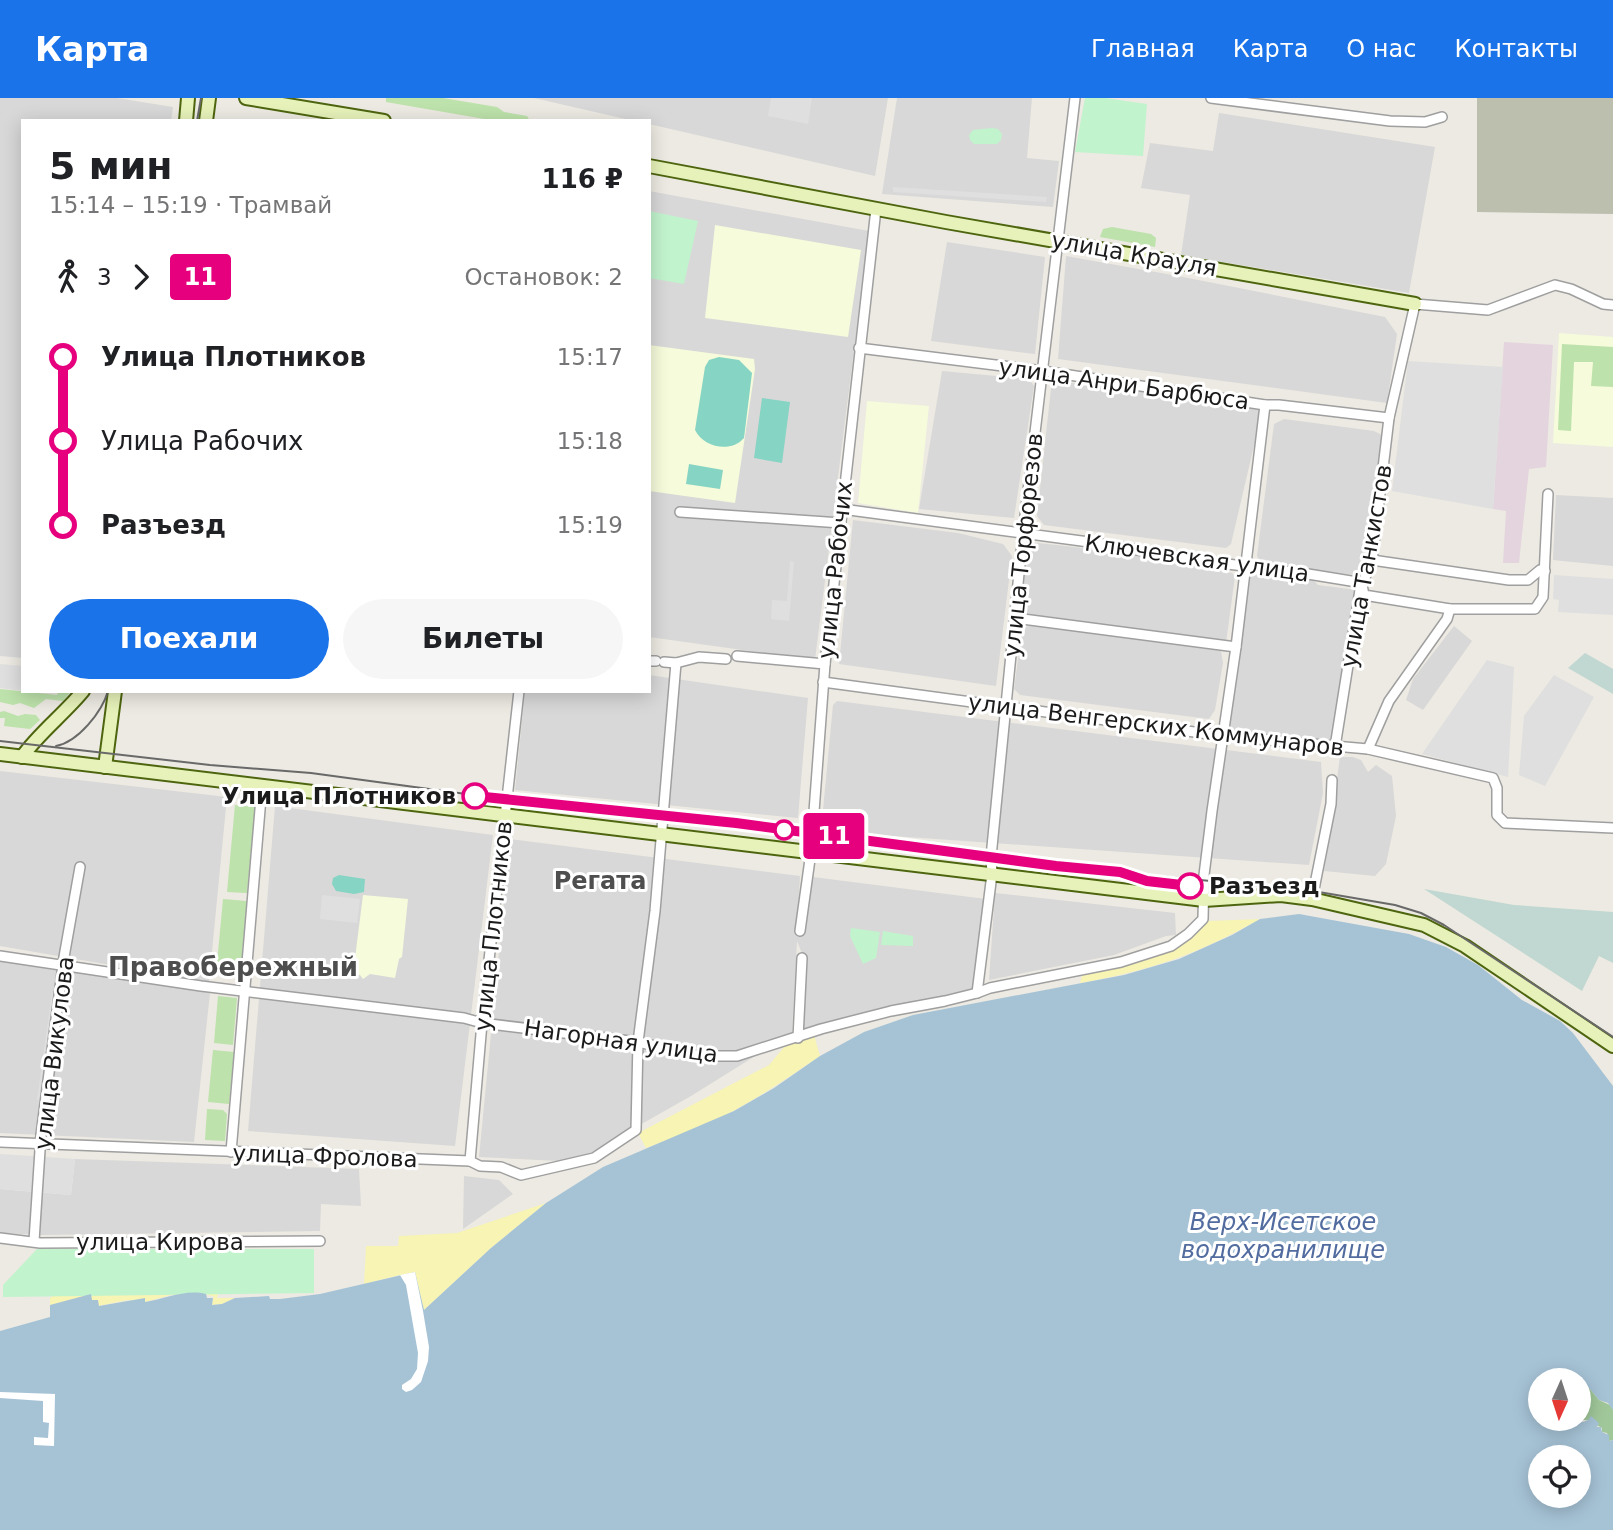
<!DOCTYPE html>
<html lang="ru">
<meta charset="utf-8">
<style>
:root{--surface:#fff;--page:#f6f6f6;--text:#202124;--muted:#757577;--accent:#1a73e8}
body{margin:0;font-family:"DejaVu Sans",sans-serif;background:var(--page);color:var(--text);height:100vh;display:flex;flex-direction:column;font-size:26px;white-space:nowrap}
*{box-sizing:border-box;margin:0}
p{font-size:23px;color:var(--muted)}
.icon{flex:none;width:38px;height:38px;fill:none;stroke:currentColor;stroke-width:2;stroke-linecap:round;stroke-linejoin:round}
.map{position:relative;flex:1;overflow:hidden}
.details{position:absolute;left:21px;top:21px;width:630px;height:574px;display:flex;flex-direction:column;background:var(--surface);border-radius:0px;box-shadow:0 4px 18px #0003}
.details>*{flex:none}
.badge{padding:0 14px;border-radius:5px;font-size:24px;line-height:46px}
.needle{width:46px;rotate:183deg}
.fabs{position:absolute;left:1528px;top:1270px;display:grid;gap:14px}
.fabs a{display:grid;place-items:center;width:63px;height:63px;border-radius:50%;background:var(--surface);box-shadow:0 4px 18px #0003;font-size:35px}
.map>.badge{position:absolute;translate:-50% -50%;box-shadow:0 0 0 4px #fff}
.legs{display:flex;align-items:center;gap:10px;height:77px;padding:0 28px;font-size:23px}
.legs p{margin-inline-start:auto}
.headline{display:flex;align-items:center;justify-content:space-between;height:119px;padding:0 28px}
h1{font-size:38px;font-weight:700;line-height:52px}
.button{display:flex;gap:14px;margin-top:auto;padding:14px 28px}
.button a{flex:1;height:80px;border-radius:42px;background:var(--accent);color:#fff;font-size:28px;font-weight:700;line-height:80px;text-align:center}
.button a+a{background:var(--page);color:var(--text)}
ul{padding:0 28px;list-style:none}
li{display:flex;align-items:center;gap:24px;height:84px;font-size:26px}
li i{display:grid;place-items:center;width:10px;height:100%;margin:0 9px;background:currentColor}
li i::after{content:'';width:18px;height:18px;margin:-9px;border:5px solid;border-radius:50%;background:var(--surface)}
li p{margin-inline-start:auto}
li:first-child i{background:linear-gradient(#0000 50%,currentColor 0)}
li:last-child i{background:linear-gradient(currentColor 50%,#0000 0)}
header{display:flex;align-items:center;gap:42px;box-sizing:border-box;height:98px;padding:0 35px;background:var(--accent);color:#fff}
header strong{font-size:33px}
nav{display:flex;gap:38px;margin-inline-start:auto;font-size:24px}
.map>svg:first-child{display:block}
.residential{fill:#d9d8d8}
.industrial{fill:#e4d4de}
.education{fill:#f6fbdb}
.construction{fill:#bcbfae}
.grass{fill:#bde2ab}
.forest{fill:#a0c79a}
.wetland{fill:#c0d8d1}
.sand{fill:#f7f4b4}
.park{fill:#c1f3cd}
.pitch{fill:#86d4c3}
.parking{fill:#dfdfdf}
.water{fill:#a6c3d6;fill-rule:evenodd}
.pier{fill:#fff}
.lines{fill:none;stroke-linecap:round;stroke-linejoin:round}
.street-casing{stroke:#9f9f9f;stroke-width:12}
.secondary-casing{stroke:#4e650f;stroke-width:16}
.street{stroke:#fff;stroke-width:9}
.secondary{stroke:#e6f2b9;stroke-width:12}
.tram{stroke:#696969;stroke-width:2}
.line-1-casing{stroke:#fff;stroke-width:16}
.line-1{stroke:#e6007e;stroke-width:10}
.stop-1-dot{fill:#fff;stroke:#e6007e;stroke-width:3.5}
.labels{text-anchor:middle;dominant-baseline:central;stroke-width:6;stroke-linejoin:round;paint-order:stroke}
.street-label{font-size:23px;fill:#1b1b1b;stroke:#fff}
.stop-label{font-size:23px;font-weight:bold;fill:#1b1b1b;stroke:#fff;text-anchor:end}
.neighbourhood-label{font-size:24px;font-weight:bold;fill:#4e4e4e;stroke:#fff}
.water-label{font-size:24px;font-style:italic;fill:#526ca0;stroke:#fff}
.quarter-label{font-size:26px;font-weight:bold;fill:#4e4e4e;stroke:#fff}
</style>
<header>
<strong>Карта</strong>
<nav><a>Главная</a><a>Карта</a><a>О нас</a><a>Контакты</a></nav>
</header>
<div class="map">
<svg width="1613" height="1432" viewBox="0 0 1613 1432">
<rect width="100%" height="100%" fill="#eceae2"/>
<g class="residential">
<polygon points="0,0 117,0 173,9 171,23 23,23 23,560 0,558"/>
<polygon points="534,0 888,0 875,78 649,26 649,23 634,23"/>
<polygon points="897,0 1032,0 1027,60 1059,63 1053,109 882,96"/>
<polygon points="1219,15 1435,49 1409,195 1181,157 1190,97 1141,90 1150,45 1213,53"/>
<polygon points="649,93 869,133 815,562 649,539"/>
<polygon points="947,144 1045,159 1035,256 931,243"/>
<polygon points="1066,158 1178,178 1385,219 1397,236 1387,305 1058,261"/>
<polygon points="942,273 1029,281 1034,288 1014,420 919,411"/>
<polygon points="1058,283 1252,308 1259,313 1260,322 1231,446 1226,450 1044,427 1037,418 1051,290"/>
<polygon points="1284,321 1374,333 1382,337 1365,449 1356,477 1262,467 1257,458 1274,326"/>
<polygon points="1556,397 1613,400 1613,468 1553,462"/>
<polygon points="853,422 958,435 1003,446 1012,458 996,588 839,566"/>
<polygon points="1030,444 1162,459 1232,475 1235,478 1226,545 1144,532 1020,517 1025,453"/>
<polygon points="1255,476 1313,482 1318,487 1357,492 1333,641 1322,644 1233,635 1227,631 1250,479"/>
<polygon points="1030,527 1221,553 1223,565 1215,612 1209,621 1020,597 1014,591 1022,531"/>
<polygon points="1454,528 1472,543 1423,612 1406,602 1413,581"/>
<polygon points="649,577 808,600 798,720 515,692 525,593 649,593"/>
<polygon points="837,603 1321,664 1323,695 1309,767 821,733 833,607"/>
<polygon points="1340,659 1353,659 1361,662 1368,674 1376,667 1392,678 1396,718 1386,766 1375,778 1324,773"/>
<polygon points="0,673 227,699 209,884 0,848"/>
<polygon points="275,708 493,737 455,1048 248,1033"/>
<polygon points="510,741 800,778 797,834 805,778 986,801 974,894 806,935 799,928 805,863 797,843 792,935 691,998 585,1058 559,1063 479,1059"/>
<polygon points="995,795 1175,815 1176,837 1166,838 1114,857 989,882"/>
<polygon points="0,861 210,895 194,1044 0,1035"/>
<polygon points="75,1061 359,1071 361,1108 321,1106 320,1133 42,1137 0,1135 0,1091 71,1097"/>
<polygon points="464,1078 499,1082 513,1096 463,1131"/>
</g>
<polygon class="industrial" points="1504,244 1553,247 1546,369 1529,371 1519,465 1503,465 1506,413 1493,411"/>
<g class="education">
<polygon points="715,127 861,152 848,239 705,220"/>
<polygon points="1559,235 1613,239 1613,349 1553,345"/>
<polygon points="649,247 754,261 755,271 735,405 649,393"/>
<polygon points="867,303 929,308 918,415 858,405"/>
<polygon points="363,797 408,801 402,859 399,861 395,880 370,876 363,881 360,877 353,876"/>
</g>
<polygon class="construction" points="1477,0 1613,0 1613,116 1477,114"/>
<g class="grass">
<polygon points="386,0 443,0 497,9 504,14 527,18 530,23 496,23 386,4"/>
<polygon points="1112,129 1151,136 1156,140 1155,149 1100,139 1103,131"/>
<polygon points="1562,246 1613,249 1613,289 1591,288 1593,264 1574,264 1571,333 1558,332"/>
<polygon points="0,591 57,597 59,593 71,593 63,603 46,601 34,610 20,605 13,607 0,604"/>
<polygon points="4,613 18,618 25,616 36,617 40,622 30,631 4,628 5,620 0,620 0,614"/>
<polygon points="235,707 255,709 247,795 227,794"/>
<polygon points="223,801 247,803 240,878 216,876"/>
<polygon points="218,898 237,900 233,947 214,945"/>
<polygon points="213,952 234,954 229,1006 208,1004"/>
<polygon points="207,1011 223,1012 227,1016 225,1043 205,1042"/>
</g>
<polygon class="forest" points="1581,1289 1590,1291 1599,1302 1610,1307 1613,1312 1613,1342 1609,1343 1607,1335 1602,1334 1602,1330 1588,1322 1578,1322 1583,1317 1579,1316 1579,1290"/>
<g class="wetland">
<polygon points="1585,555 1613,571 1613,596 1568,570"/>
<polygon points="1424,791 1514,807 1613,814 1613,865 1599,858 1582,893"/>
</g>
<g class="sand">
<path d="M1260,821C1199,856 1148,873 1080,885L1083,874L1127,867L1177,850L1207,823Z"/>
<path d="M814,937L820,958C782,984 745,1009 703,1028C684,1037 665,1042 646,1050L638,1035L769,967L784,949Z"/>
<polygon points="546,1105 491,1150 423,1213 400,1177 364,1186 366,1148 398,1148 399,1138 457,1135"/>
<polygon points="219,1190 217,1200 235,1200 222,1206 212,1207 213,1200 215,1199 202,1195 171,1197 145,1204 128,1202 98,1208 91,1202 91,1197 50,1207 50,1200 58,1193"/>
</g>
<g class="park">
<polygon points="1085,0 1105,0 1147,6 1143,58 1075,54"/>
<polygon points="992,30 998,31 1002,36 1001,42 997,46 974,46 970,42 969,37 973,32"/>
<polygon points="649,113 698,123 684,186 649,180"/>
<polygon points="851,830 880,834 876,860 863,866 850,838"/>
<polygon points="883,833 913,838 913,848 881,847"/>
<polygon points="37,1151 314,1151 314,1195 3,1199 3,1187"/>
</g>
<g class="pitch">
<path d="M719,259L739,262L752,275L744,340C731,355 704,350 695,332L705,269L709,262Z"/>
<polygon points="762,300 790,304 782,365 754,360"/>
<polygon points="689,366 723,372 720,391 686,386"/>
<polygon points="339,777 365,781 364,794 354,796 336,793 332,786 333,780"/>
</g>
<g class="parking">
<polygon points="771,0 812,0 808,26 768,18"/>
<polygon points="893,89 1047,99 1046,104 893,94"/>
<polygon points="1408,263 1503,269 1493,411 1392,393"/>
<polygon points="790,463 794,464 789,523 771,521 772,502 787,503"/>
<polygon points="1554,477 1613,481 1613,517 1558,514 1559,502 1553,501"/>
<polygon points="1487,562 1514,569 1508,679 1422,656"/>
<polygon points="0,566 23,568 23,593 0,590"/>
<polygon points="1554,577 1594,599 1545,688 1519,677 1524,618"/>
<polygon points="322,797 360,801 357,825 320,821"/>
<polygon points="52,895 58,896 43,1003 37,1002"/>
<polygon points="0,1056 75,1061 71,1097 0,1091"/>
</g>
<path class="water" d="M1299,816L1409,836L1446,849L1478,867L1522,902L1560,923L1573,935L1613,988V1312L1608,1305L1599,1302L1590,1291L1579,1290L1578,1283H1540V1321H1577L1583,1324L1588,1322L1591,1318L1599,1325L1597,1329H1601L1602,1334L1609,1337V1343L1613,1342V1432H0V1233L50,1219V1207L91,1196L92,1202H98L99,1208L145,1200V1204C166,1201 185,1191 206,1196L207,1200H213L212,1207L222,1206L235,1200L269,1198L270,1201H280L320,1196L415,1174L424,1212L491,1150L546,1105L603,1069L734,1013L774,990L820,958L864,934L913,917L1124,877L1179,861L1232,837L1260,821ZM1540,1360H1578V1398H1540Z"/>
<g class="pier">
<polygon points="415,1174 423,1213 429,1249 428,1263 421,1284 412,1292 406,1294 402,1291 402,1287 411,1281 417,1271 418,1255 406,1187 400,1177"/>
<polygon points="0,1294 55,1296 54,1348 34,1347 34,1339 48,1340 49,1325 43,1324 43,1303 0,1300"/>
</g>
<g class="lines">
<g class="street-casing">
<g id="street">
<polyline points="1211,0 1390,23 1425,24 1442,19"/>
<polyline points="859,250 1043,273 1265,307 1279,307 1389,320"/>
<polyline points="842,411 1104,446 1195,462 1308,476 1351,483 1362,487 1364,497 1450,511 1535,511 1543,499 1548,396"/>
<polyline points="680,414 841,425"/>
<polyline points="1372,462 1509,482 1528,482 1540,472 1545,473"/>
<polyline points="1015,520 1236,549"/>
<polyline points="737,558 825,566"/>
<polyline points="649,563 656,563"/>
<polyline points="664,564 676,565 699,559 726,561"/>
<polyline points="823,584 1224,638 1368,651 1493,680 1497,690 1497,717 1505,725 1613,730"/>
<polyline points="1335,649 1360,492 1372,462 1389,320 1415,206 1488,212 1555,187 1571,191 1603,206 1613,207"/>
<polyline points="1368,651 1389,603 1447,521 1450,511"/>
<polyline points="1312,801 1331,706 1332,682"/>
<polyline points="800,833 811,754 825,566 876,111"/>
<polyline points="0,858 201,888 464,920 482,925 638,944 699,958 737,958 821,931 891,913 945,903 977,895 990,890 1121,864 1171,848 1188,836 1203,821 1204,777 1212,713 1236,549 1265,307"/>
<polyline points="977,895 992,776 991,759 1023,435 1075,0"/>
<polyline points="798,940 802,860"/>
<polyline points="0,1044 470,1063 480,1068 501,1069 521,1077 594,1060 636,1032 638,944 655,813 676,565"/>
<polyline points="231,1054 262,688"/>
<polyline points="470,1063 482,925 519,593"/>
<polyline points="0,1140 40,1145 320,1143"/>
<polyline points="34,1143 41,1037 64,859 80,769"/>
</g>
</g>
<g class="secondary-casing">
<g id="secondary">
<polyline points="246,0 384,23"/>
<polyline points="186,23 188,0"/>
<polyline points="206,23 209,0"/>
<polyline points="649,68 946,124 1415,206"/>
<polyline points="0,656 1204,802 1281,797 1312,801 1424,827 1465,848 1613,948"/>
<path d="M22,659C37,637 65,615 83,593"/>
<polyline points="105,669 115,593"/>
</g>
</g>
<use href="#street" class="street"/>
<use href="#secondary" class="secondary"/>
<g class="tram">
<polyline points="197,23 201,0"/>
<polyline points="0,643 210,667 311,675 503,701 736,725 1057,768 1313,793 1395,807 1421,815 1444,827 1613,939"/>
<path d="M56,648C78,644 102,614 108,593"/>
</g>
</g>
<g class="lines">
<g class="line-1-casing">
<polyline id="line-1" points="475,698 736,725 1056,768 1120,774 1147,783 1190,788"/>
</g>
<use href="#line-1" class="line-1"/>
</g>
<g class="stop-1-dot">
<circle cx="475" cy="698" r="12"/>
<circle cx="784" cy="732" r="9"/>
<circle cx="1190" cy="788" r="12"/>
</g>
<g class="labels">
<g class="street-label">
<text transform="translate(1134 156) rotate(10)">улица Крауля</text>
<text transform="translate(1124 286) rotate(8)">улица Анри Барбюса</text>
<text transform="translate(1023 447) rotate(-84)">улица Торфорезов</text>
<text transform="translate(1197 460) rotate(8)">Ключевская улица</text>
<text transform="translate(1366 468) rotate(-80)">улица Танкистов</text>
<text transform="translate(835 472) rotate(-84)">улица Рабочих</text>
<text transform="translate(1156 627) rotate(7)">улица Венгерских Коммунаров</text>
<text transform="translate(493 828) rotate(-84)">улица Плотников</text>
<text transform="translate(621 943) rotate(8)">Нагорная улица</text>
<text transform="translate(54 955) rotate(-83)">улица Викулова</text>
<text transform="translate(325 1058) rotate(2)">улица Фролова</text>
<text x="160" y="1144">улица Кирова</text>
</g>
<g class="stop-label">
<text x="456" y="698">Улица Плотников</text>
<text x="1209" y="788" text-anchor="start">Разъезд</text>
</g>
<g class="neighbourhood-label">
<text x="600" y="783">Регата</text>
</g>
<g class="water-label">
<text x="1283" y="1124">Верх-Исетское<tspan x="1283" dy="28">водохранилище</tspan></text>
</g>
<g class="quarter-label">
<text x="233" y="869">Правобережный</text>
</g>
</g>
</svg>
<div class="fabs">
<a><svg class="needle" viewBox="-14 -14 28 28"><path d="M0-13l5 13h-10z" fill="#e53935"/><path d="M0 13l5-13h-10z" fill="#757577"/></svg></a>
<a><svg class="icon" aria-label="locate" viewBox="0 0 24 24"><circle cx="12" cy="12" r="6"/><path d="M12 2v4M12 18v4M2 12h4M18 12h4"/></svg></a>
</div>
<b class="badge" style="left:834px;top:738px;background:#e6007e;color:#fff">11</b>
<section class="details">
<div class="headline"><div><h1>5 мин</h1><p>15:14 – 15:19 · Трамвай</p></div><b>116 ₽</b></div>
<div class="legs"><svg class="icon" aria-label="walk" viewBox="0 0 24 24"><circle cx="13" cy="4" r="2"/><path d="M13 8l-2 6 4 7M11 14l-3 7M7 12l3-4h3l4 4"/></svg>3<svg class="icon" aria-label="forward" viewBox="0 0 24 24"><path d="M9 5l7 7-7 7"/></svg><b class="badge" style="background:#e6007e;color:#fff">11</b><p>Остановок: 2</p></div>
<ul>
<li><i style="color:#e6007e"></i><b>Улица Плотников</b><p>15:17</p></li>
<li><i style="color:#e6007e"></i><span>Улица Рабочих</span><p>15:18</p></li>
<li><i style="color:#e6007e"></i><b>Разъезд</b><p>15:19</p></li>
</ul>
<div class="button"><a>Поехали</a><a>Билеты</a></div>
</section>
</div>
